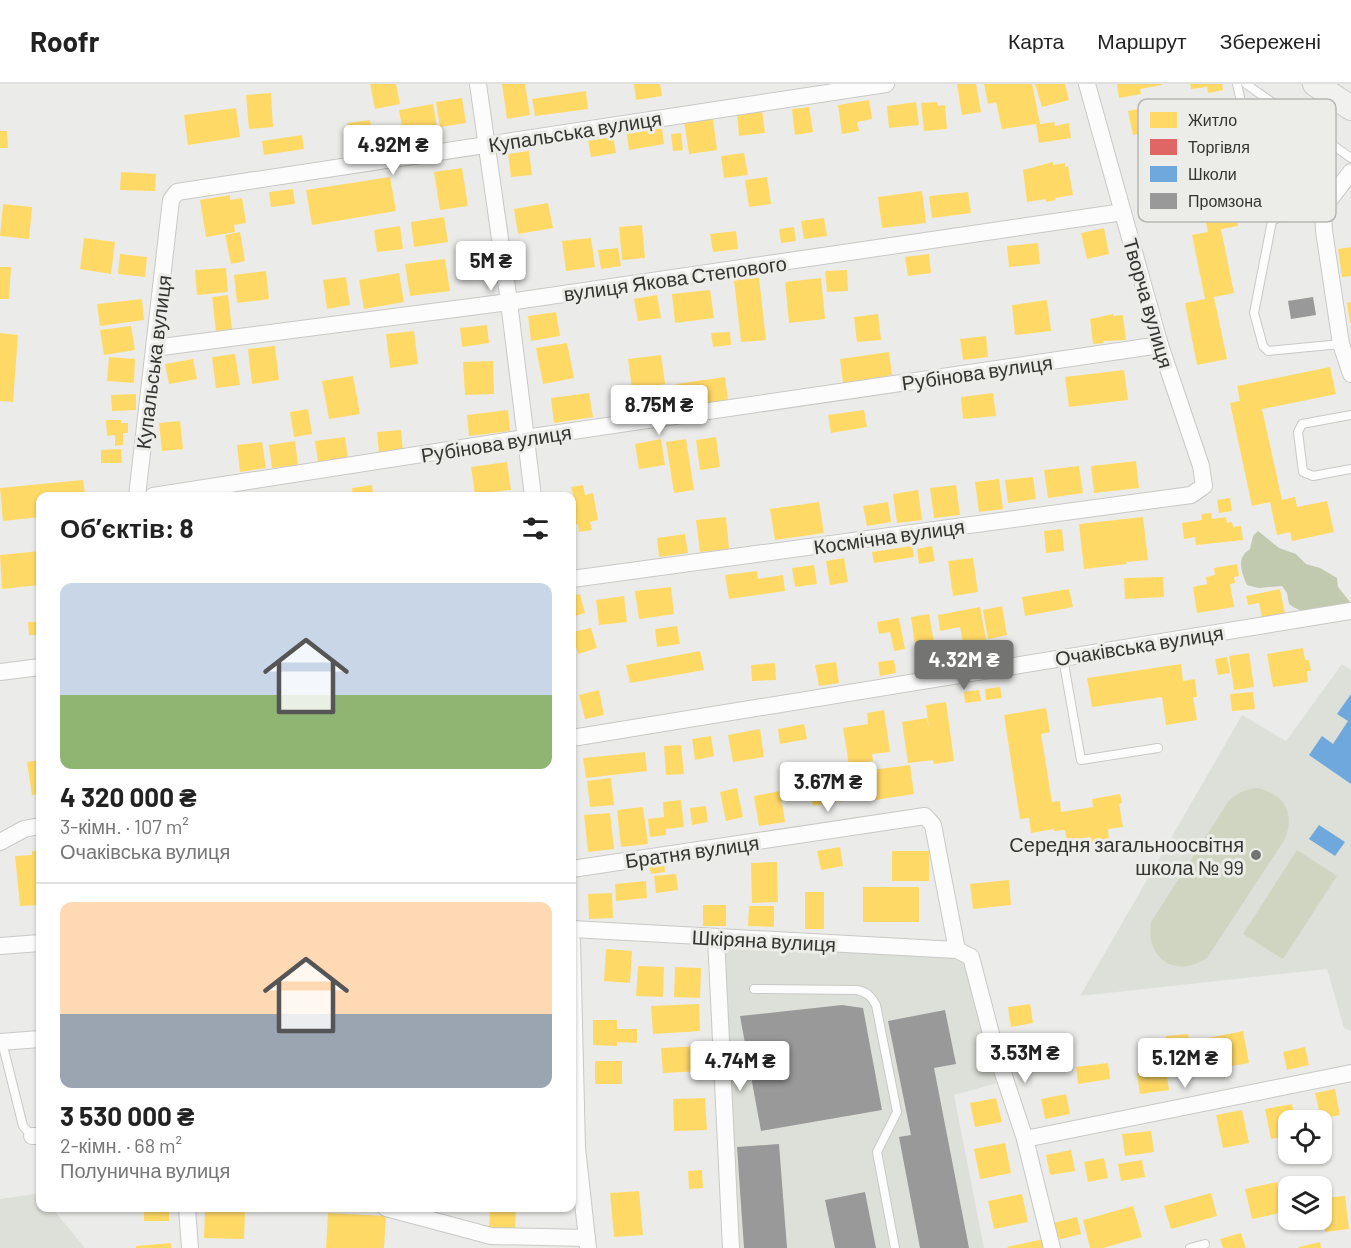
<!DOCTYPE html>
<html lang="uk">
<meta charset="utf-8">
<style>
:root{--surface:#fff;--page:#f2f2f2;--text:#222;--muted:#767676;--line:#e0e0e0;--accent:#747472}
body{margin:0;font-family:Barlow,sans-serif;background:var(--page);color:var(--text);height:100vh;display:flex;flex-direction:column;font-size:22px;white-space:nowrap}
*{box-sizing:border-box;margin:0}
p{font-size:20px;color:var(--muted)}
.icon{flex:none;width:33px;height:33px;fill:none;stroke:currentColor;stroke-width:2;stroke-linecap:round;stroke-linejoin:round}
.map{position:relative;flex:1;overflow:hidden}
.sheet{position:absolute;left:36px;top:408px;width:540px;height:720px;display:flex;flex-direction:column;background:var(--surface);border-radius:12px;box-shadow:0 2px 4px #0004}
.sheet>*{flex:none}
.buttons{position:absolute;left:1278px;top:1026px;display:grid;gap:12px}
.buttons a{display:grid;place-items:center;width:54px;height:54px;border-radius:12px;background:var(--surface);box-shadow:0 2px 4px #0004;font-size:30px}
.price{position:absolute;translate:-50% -51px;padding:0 14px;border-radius:6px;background:#fff;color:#222;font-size:20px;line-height:39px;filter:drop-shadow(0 2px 3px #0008)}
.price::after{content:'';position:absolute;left:50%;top:36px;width:18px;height:14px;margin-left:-9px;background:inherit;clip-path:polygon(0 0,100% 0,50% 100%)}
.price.current{background:var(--accent);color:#fff}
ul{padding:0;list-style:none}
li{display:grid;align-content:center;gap:12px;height:318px;padding:0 24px}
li+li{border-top:2px solid var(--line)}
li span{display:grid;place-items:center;height:186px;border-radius:12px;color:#555}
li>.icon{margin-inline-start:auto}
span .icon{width:108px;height:108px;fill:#fffc;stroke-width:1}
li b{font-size:26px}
h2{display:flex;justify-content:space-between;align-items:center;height:72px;padding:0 24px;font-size:26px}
header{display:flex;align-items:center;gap:36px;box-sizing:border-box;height:84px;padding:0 30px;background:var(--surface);border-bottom:2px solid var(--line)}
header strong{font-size:28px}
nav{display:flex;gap:33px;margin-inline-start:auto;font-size:21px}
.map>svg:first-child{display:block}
.built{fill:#dde0d8}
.green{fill:#cfd5c1}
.forest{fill:#c1c9ae}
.homes{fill:#ffd966}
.schools{fill:#6fa8dc}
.industry{fill:#999}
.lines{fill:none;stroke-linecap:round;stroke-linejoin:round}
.service-casing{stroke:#c8c8c6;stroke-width:10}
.minor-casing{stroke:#c8c8c6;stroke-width:18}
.secondary-casing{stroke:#c8c8c6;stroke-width:26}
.service{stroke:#fcfcfc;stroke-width:8}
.minor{stroke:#fcfcfc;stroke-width:16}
.secondary{stroke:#f1f2ef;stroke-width:24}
.poi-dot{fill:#747472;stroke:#ecede8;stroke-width:2}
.labels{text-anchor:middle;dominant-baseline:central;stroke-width:6;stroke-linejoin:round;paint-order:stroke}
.street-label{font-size:20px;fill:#343432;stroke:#ecede8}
.poi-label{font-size:20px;fill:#343432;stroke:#ecede8;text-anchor:end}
.key{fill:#ecede8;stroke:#b5b6b1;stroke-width:1.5}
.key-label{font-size:16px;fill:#343432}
</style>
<header>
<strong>Roofr</strong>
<nav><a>Карта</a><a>Маршрут</a><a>Збережені</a></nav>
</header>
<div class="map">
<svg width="1351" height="1164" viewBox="0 0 1351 1164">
<rect width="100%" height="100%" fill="#ebece9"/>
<!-- built -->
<g class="built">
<path d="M1342,580L1351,586V947L1344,944L1327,885L1080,912L1242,631L1286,657Z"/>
<path d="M724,862L963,874L998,999L954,1011L984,1164H739Z"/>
<path d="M40,1109V1124H52L85,1164H0V1115Z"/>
</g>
<!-- green -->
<g class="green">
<path d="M1258,704C1285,711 1295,729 1285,755L1207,874C1176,895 1145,875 1151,838L1228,718C1237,709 1245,705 1258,704Z"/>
<path d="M1297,766L1337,792L1283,875L1243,850Z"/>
</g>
<!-- forest -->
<path class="forest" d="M1258,447L1279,464L1296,470L1306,480L1320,484L1337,494L1338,503L1351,519C1329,524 1307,535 1289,520L1287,509L1282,502L1259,504L1247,501C1241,487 1236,474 1250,465L1253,452Z"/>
<!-- homes -->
<g class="homes">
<path d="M370,0H396L400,20L375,25Z"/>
<path d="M502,0H525L530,31L507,35Z"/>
<path d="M634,0H660L662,12L636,16Z"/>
<path d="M957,0H976L981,28L962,31Z"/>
<path d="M984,0H1032L1040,40L1054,38L1055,42L1069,39L1071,54L1039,59L1036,40L1002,45L996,18L988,20Z"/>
<path d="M1035,0H1065L1069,16L1042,23Z"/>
<path d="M1117,0H1162V1L1140,5L1141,10L1119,14Z"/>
<path d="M1190,0H1222L1223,6L1208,9L1207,3L1191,5Z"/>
<path d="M586,7L588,25L535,32L532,15Z"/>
<path d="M271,9L273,43L249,45L246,11Z"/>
<path d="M462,14L466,39L440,43L436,18Z"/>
<path d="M869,16L872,35L857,38L859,47L842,50L838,21Z"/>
<path d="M916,18L919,41L889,44L887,22Z"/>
<path d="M937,18L938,22L945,21L947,45L924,47L921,19Z"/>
<path d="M433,20L438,49L404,54L399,26Z"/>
<path d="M1154,22L1159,45L1133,51L1128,27Z"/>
<path d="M809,23L813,48L795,51L792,25Z"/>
<path d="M236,24L240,53L188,61L184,31Z"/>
<path d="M762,26L765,49L739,52L737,29Z"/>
<path d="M713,34L717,66L689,70L684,38Z"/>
<path d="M370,36L374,59L351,63L347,39Z"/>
<path d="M662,44L664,60L629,66L627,50Z"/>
<path d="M0,47H7L8,64H0Z"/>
<path d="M681,49L683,66L673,67L671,50Z"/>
<path d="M302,51L304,65L264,71L262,57Z"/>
<path d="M613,53L616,69L591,73L588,57Z"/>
<path d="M529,67L532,91L511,93L508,70Z"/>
<path d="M744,69L748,91L724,94L721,72Z"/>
<path d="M1300,71L1305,97L1232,112L1238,142L1221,145L1234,209L1214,213L1227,275L1197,281L1185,219L1205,215L1192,151L1208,148L1199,107L1208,105L1205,90Z"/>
<path d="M1053,78V81L1065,79V83L1068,82L1073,111L1055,114L1056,116L1046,118V115L1027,118L1023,86Z"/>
<path d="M462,84L468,122L440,126L434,88Z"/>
<path d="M121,88L156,90L155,107L120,106Z"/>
<path d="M390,93L396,127L312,141L306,106Z"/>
<path d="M767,93L771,120L749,123L745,96Z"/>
<path d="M293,105L295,120L271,123L269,108Z"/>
<path d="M922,107L926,139L882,144L878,113Z"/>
<path d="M968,108L971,129L932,134L929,112Z"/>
<path d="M230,111V116L242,114L246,139L234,141L235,148L206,153L200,116Z"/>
<path d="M548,119L553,144L518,150L514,125Z"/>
<path d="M3,120L32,123L29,155L0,152Z"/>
<path d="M444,133L448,158L414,163L411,138Z"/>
<path d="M824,134L827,152L804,155L801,137Z"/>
<path d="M642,141L645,174L622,176L619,143Z"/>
<path d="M400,142L403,165L377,168L374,146Z"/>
<path d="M794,143L796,157L781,159L779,145Z"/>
<path d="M1104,144L1109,170L1087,175L1081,149Z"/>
<path d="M736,147L738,165L713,168L710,150Z"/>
<path d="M240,148L245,177L231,180L225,151Z"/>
<path d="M84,154L115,158L111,190L80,185Z"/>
<path d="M591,154L595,183L566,187L562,157Z"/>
<path d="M1038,159L1040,180L1009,183L1007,162Z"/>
<path d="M1351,163V192L1342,193L1338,165Z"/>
<path d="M618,164L621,182L601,185L598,166Z"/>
<path d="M120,170L147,173L145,193L118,190Z"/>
<path d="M929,170L931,189L908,192L905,173Z"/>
<path d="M445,175L450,207L410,212L405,180Z"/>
<path d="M0,183H11L9,215H0Z"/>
<path d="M226,184L228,208L197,211L195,186Z"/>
<path d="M847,186L848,207L827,208L825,187Z"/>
<path d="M266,187L269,215L237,219L234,191Z"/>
<path d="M399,189L404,218L364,225L359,196Z"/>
<path d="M346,193L350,221L327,225L323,196Z"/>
<path d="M759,194L766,256L741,258L734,196Z"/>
<path d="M821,194L825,235L789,239L785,198Z"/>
<path d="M710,206L714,234L675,239L672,210Z"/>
<path d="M228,211L232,246L216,248L212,213Z"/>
<path d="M657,211L661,234L638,237L634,215Z"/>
<path d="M142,215L144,236L100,242L97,220Z"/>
<path d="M1047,216L1051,247L1015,251L1012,221Z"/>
<path d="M1351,218V239H1350L1347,219Z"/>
<path d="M556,228L560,252L531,257L528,232Z"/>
<path d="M878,230L881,256L857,258L854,233Z"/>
<path d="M1113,230V232L1123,231L1126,256L1103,257L1104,259L1093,260L1090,235Z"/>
<path d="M487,241L489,259L462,263L460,244Z"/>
<path d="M131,242L135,266L104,271L100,246Z"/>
<path d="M414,247L418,280L390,284L386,250Z"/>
<path d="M730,248L731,261L713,263L711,249Z"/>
<path d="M0,249L18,251L13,318L0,317Z"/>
<path d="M986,252L988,273L963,276L960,255Z"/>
<path d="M567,259L574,294L543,300L536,264Z"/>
<path d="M275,262L279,296L252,300L248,265Z"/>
<path d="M889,268L892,291L843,299L840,275Z"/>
<path d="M235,270L240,301L216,304L212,273Z"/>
<path d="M661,271L665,300L632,305L628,275Z"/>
<path d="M109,273L135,275L134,299L107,297Z"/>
<path d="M193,275L197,295L169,300L165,280Z"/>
<path d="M493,277L494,310L465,311L463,278Z"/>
<path d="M1330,283L1336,310L1262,325L1282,416L1295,413L1297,423L1327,417L1334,448L1292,457L1290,448L1277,451L1270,418L1252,422L1230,319L1240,317L1237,302Z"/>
<path d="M1124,286L1128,316L1069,323L1065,293Z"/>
<path d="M353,292L360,330L329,335L322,297Z"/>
<path d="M725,293L728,316L679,323L676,300Z"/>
<path d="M589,309L593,333L554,339L551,314Z"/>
<path d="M993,309L996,332L963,335L961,313Z"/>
<path d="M136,310V326L112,327L111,311Z"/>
<path d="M308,325L312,350L294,353L290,328Z"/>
<path d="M508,326L510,347L469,352L467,331Z"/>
<path d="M864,326L867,343L831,349L828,331Z"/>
<path d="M106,336H121V339H128V349H123V361L115,362V351L107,352Z"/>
<path d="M180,337L183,365L162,367L159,339Z"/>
<path d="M401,346L403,368L379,370L377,348Z"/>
<path d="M345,353L348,374L318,378L315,357Z"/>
<path d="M716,353L720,383L700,386L696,356Z"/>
<path d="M661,355L665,381L639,385L635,360Z"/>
<path d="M686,355L694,406L674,409L666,358Z"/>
<path d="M295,357L298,381L272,384L269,361Z"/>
<path d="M262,358L266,384L240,388L237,361Z"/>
<path d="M121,365L122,379H101V366Z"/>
<path d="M1136,377L1139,404L1094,409L1091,382Z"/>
<path d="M507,378L511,406L475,410L471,383Z"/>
<path d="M1079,382L1083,409L1048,414L1044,386Z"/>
<path d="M1033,393L1036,415L1008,419L1005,396Z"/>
<path d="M999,395L1003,425L979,428L975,398Z"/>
<path d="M83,396L85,412H40V433L3,437L0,404Z"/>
<path d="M372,401L373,412H353L352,404Z"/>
<path d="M583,401L585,411L593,409L598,436L590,438L592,446L579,448L578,440L572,441L573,411L571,403Z"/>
<path d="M956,401L960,431L934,434L930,404Z"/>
<path d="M918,406L922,436L897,439L893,410Z"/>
<path d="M1230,414L1232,427L1219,429L1217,416Z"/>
<path d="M819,418L824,449L775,456L770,425Z"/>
<path d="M888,418L891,438L867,442L863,422Z"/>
<path d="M1211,429L1212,435L1226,433L1227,439L1232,438L1233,443L1241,442L1243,456L1196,461L1195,453L1184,455L1182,439L1202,436L1201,430Z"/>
<path d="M726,433L729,465L700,468L696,436Z"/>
<path d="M1143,433L1148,476L1126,478L1127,480L1084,485L1079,440Z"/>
<path d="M1062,445L1064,467L1046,469L1044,447Z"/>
<path d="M685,450L688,469L659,473L657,454Z"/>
<path d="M912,462L914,473L874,479L872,468Z"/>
<path d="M932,462L935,477L919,480L917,465Z"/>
<path d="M40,467V501L2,505L0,471Z"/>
<path d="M844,474L848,498L830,501L826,477Z"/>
<path d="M973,474L978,508L953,512L948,477Z"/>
<path d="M1237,480L1239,492L1234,493L1235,499L1230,500L1234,523L1197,529L1193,503L1207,500L1206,493L1215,491L1214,484Z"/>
<path d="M814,481L817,500L795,503L792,484Z"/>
<path d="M757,487L758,495L783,491L785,507L729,515L725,491Z"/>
<path d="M1163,493L1164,513L1125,515L1124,494Z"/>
<path d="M671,503L674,530L639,535L635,507Z"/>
<path d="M1069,505L1073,523L1025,532L1022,513Z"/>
<path d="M1280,505L1285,530L1262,534L1259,519L1248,521L1246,512Z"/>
<path d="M580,510L585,529L572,533V512Z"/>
<path d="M624,512L627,538L599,541L596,516Z"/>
<path d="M1002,522L1007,551L988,555L983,526Z"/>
<path d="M980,523L987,561L964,565L960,543L940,547L938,531Z"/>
<path d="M929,530L935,564L916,567L911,533Z"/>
<path d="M899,534L905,565L894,567L890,548L879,550L877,538Z"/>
<path d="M28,538H40V551H29Z"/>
<path d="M677,542L680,560L657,563L655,545Z"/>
<path d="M591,544L597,564L578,570L572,548Z"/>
<path d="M1303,564L1305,576H1309L1311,587H1307L1308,598L1273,603L1267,570Z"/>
<path d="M700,567L704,586L630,599L626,581Z"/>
<path d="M1249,569L1254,603L1234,606L1229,572Z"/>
<path d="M1227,573L1230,589L1218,591L1215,575Z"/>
<path d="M894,576L896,589L880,592L878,578Z"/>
<path d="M836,578L839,599L819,602L815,581Z"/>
<path d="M775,579L776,596L752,597L751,581Z"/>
<path d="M1181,580L1183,597L1195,595L1197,613H1193L1197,636L1166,641L1162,613L1092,623L1087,594Z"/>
<path d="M1000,603L1002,614L986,616L985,605Z"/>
<path d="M599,606L604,631L585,635L579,611Z"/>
<path d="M979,606L981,617L965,619L964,608Z"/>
<path d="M1253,608L1255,625L1232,627L1230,610Z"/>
<path d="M946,618L954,677L934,680L933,676L908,679L902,638L927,634L929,645L926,621Z"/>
<path d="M1046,624L1050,648L1041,650L1052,718L1060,717L1061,728L1093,723L1092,715L1120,710L1122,719L1119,720L1123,743L1108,745L1109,756L1091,758L1090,753L1067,757L1065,746L1054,747V745L1031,749L1029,734L1020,735L1004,631Z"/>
<path d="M884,626L890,668L872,670L873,677L849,681L843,644L868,640L867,629Z"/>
<path d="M804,640L807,655L780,660L778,645Z"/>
<path d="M760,645L764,673L733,678L728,651Z"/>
<path d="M711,652L714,672L695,676L692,655Z"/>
<path d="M681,661L684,690L666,691L664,662Z"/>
<path d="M645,668L647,687L586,694L583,674Z"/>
<path d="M40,676V710L32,711L27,678Z"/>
<path d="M910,681L914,710L875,716L871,686Z"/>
<path d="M864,686L869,713L839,718L834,691Z"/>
<path d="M611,694L614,721L590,723L587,697Z"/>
<path d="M833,701L836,718L813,722L809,705Z"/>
<path d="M737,704L743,733L726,737L720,708Z"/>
<path d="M780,707L785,738L759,742L754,712Z"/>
<path d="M681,716L684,743L666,745V751L650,753L648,735L664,733L663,718Z"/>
<path d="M706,722L708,738L692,741L690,724Z"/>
<path d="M643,723L648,760L621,763L617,726Z"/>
<path d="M610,729L614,765L588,768L584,731Z"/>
<path d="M840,763L843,782L821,786L817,767Z"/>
<path d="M32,767H40V821L20,822L15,772L32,771Z"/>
<rect x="892" y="767" width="37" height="30"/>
<path d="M664,778L665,788L651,790L649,780Z"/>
<path d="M777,778L778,818L752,819L751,779Z"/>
<path d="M676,790L678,806L656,809L654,792Z"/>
<path d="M1009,796L1011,821L973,825L970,800Z"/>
<path d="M646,797L647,814L616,817L615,800Z"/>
<rect x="863" y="803" width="56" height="35"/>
<rect x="805" y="808" width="19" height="37"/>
<path d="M612,809L613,834L589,835L588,810Z"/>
<rect x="703" y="821" width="23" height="21"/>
<path d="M749,822H774V843L748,842Z"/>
<path d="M606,865L632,867L630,899L604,897Z"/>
<path d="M638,882L664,883L663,913L636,912Z"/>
<path d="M675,883L701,884L700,914L674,913Z"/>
<path d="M699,920L700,947L653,950L651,922Z"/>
<path d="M1030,920L1033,939L1011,943L1008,923Z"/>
<path d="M593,936H617V945H637V959L617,958V962L593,961Z"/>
<path d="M1243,947L1249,979L1214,985L1208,954Z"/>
<path d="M1188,950L1191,973L1168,976L1166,952Z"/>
<path d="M1207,958L1210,979L1194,981L1191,961Z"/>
<path d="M702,962L703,987L663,989L661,964Z"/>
<path d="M1305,963L1309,981L1287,986L1283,968Z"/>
<rect x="595" y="977" width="27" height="23"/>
<path d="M1108,979L1110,995L1078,1000L1076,983Z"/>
<path d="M1166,985L1169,1006L1140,1010L1137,989Z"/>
<path d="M1335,1005L1340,1031L1321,1035L1315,1009Z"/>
<path d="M1066,1010L1070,1030L1045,1035L1041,1015Z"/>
<path d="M705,1014L707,1046L674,1047L673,1015Z"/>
<path d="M996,1014L1002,1038L975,1043L970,1019Z"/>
<path d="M1292,1020L1295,1036H1288V1052L1271,1055L1265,1025Z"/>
<path d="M1242,1026L1249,1059L1223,1064L1216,1031Z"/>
<path d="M1151,1047L1154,1068L1125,1072L1122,1050Z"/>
<path d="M1005,1059L1011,1089L980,1095L974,1065Z"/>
<path d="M1071,1066L1075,1087L1050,1091L1046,1071Z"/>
<path d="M1104,1074L1108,1094L1088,1098L1084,1078Z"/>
<path d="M1142,1076L1145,1093L1121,1097L1118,1080Z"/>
<path d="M702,1086L703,1104L689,1105L688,1087Z"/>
<path d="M1277,1098L1284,1128L1252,1135L1245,1105Z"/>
<path d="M639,1107L643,1151L614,1153L610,1109Z"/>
<path d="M1211,1109L1217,1132L1171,1145L1164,1122Z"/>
<path d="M1022,1110L1028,1138L994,1145L988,1117Z"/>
<path d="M1345,1112L1349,1145L1325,1148L1322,1114Z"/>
<path d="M1133,1122L1142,1153L1103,1164H1090L1083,1136Z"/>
<rect x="144" y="1124" width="25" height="13"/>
<path d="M490,1124H516L515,1146L489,1145Z"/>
<path d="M205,1125L245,1126L244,1155L204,1154Z"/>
<path d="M328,1129L386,1132L384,1164H326Z"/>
<path d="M1077,1133L1081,1150L1057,1156L1053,1139Z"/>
<path d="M1241,1149L1246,1164H1223L1220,1155Z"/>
<path d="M1044,1155L1046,1164H1008L1007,1163Z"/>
<path d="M1320,1158L1321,1164H1299V1163Z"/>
<path d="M171,1159V1164H136V1162Z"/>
</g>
<!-- schools -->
<g class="schools">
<path d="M1351,610V700L1309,671L1322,652L1333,660L1348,637L1337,630Z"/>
<path d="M1319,741L1345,758L1335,772L1309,755Z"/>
</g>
<!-- industry -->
<g class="industry">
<path d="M1313,213L1316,231L1291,235L1288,217Z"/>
<path d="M842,921L863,924L882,1026L761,1047L740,932Z"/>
<path d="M945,926L956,980L934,984L969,1164H920L899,1053L911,1051L888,937Z"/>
<path d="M779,1060L787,1164H744L737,1063Z"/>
<path d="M865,1108L876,1164H835L825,1116Z"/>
</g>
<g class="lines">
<!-- service casing -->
<g class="service-casing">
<g id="service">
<path d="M1237,0L1251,62L1260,64L1324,55"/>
<path d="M1246,0L1351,74"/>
<path d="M1189,108L1183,76L1251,62"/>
<path d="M1323,124L1282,132L1272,137L1254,229L1263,262L1268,267L1341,260"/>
<path d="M1351,331L1302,340L1298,348L1303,388L1313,392L1351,385"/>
<path d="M1063,574L1081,676L1158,664"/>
<path d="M754,905L857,906C867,908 871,912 876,921L897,1028L877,1068L895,1164"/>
<path d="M2,958L23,1042L32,1052"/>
<path d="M1190,1164L1205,1160"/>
</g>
</g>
<!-- minor casing -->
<g class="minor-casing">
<g id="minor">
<path d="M478,0L509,218L533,412"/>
<path d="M1351,88L1323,124L1324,147L1341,260L1351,290"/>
<path d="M154,264L509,218L1123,128"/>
<path d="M137,412L171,116L177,108L886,0"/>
<path d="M153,412L525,354L1160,261"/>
<path d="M572,495L1191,411L1204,402L1201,382L1160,261L1087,0"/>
<path d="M0,588L40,583"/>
<path d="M572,654L1351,527"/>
<path d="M0,758L24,745L40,742"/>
<path d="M572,785L925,732L933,741L957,866"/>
<path d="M572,845L957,866L971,873L995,965L1025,1055L1052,1164"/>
<path d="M716,853L731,1164"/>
<path d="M572,857L577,1064L588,1164"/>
<path d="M0,862L40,859"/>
<path d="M0,958L40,955"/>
<path d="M32,1052H40"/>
<path d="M1025,1055L1351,989"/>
<path d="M187,1124L190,1164"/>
<path d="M386,1124L491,1152L587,1154"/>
</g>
</g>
<!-- secondary casing -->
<g class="secondary-casing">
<path id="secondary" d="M1315,0L1351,24"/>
</g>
<!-- service -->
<use href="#service" class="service"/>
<!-- minor -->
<use href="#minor" class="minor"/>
<!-- secondary -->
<use href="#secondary" class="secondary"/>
</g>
<!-- markers -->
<circle class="poi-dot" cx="1256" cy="771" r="6"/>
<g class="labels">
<!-- street labels -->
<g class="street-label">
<text transform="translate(575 47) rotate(-9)">Купальська вулиця</text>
<text transform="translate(675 194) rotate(-8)">вулиця Якова Степового</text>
<text transform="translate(1149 219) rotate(74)">Творча вулиця</text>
<text transform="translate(153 278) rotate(-83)">Купальська вулиця</text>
<text transform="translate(977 288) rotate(-8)">Рубінова вулиця</text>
<text transform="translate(496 359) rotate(-9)">Рубінова вулиця</text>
<text transform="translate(889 452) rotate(-8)">Космічна вулиця</text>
<text transform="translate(1139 561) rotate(-9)">Очаківська вулиця</text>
<text transform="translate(692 767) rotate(-8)">Братня вулиця</text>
<text transform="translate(764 856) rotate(3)">Шкіряна вулиця</text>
</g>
<!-- poi labels -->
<g class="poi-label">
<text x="1244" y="760">Середня загальноосвітня<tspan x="1244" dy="23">школа № 99</tspan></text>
</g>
</g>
<!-- legend -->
<rect x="1138" y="15" width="198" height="123" rx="9" class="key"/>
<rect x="1150" y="28" width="27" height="16" fill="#ffd966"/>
<rect x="1150" y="55" width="27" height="16" fill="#e06666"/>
<rect x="1150" y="82" width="27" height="16" fill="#6fa8dc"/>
<rect x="1150" y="109" width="27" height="16" fill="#999"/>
<g class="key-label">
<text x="1188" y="42">Житло</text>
<text x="1188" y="69">Торгівля</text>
<text x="1188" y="96">Школи</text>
<text x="1188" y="123">Промзона</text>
</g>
</svg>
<div class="buttons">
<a><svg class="icon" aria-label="locate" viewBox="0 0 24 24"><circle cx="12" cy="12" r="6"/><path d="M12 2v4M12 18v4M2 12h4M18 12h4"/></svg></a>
<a><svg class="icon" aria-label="layers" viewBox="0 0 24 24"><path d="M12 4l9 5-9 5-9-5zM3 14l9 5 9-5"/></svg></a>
</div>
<b class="price" style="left:393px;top:92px">4.92M ₴</b>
<b class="price" style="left:491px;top:208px">5M ₴</b>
<b class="price" style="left:659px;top:352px">8.75M ₴</b>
<b class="price current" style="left:964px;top:607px">4.32M ₴</b>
<b class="price" style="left:828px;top:729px">3.67M ₴</b>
<b class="price" style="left:1025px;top:1000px">3.53M ₴</b>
<b class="price" style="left:1185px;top:1005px">5.12M ₴</b>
<b class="price" style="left:740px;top:1008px">4.74M ₴</b>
<section class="sheet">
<h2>Об’єктів: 8<svg class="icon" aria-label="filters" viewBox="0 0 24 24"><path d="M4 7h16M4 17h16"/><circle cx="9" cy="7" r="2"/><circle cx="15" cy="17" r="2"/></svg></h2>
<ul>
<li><span style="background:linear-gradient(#c9d6e8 60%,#8fb573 0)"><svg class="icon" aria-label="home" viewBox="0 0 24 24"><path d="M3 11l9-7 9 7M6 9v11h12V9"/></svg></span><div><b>4 320 000 ₴</b><p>3-кімн. · 107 m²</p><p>Очаківська вулиця</p></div></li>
<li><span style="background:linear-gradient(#ffd9b3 60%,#9aa5b1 0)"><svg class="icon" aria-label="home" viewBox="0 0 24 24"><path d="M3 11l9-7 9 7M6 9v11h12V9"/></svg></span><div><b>3 530 000 ₴</b><p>2-кімн. · 68 m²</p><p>Полунична вулиця</p></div></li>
</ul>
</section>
</div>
